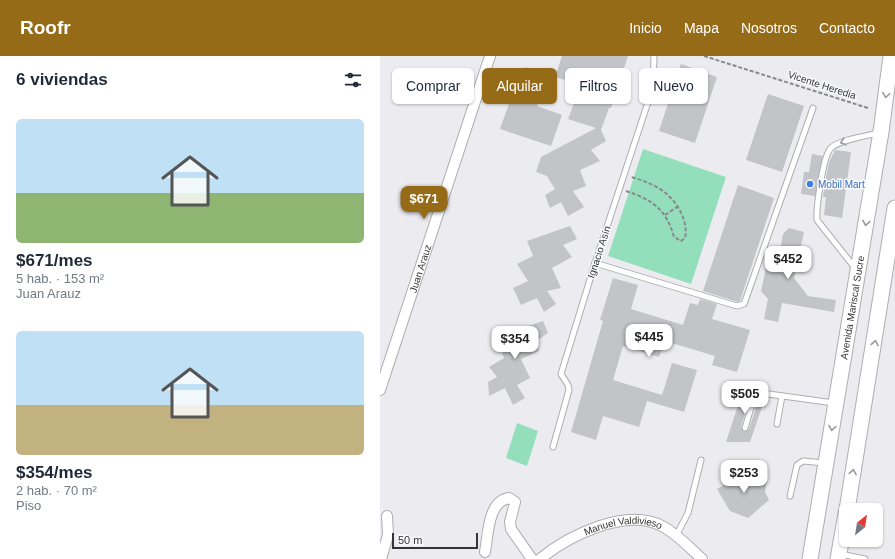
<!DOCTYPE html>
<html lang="es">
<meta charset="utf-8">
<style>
:root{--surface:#fff;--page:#f2f2f3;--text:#1f2937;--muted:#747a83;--accent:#966b17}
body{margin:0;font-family:Arial,sans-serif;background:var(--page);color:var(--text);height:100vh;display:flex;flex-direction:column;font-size:15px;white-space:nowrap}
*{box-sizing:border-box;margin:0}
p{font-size:13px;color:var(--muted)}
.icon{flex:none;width:22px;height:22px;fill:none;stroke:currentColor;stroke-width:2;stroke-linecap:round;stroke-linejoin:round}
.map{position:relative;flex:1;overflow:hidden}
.panel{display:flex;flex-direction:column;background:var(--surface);width:380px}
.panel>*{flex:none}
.top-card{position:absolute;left:12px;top:12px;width:380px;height:36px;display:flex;gap:8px}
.needle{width:26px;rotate:30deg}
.tools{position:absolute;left:459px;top:447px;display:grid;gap:8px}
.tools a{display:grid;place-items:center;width:44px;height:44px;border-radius:6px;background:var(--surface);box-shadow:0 1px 3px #0004;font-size:20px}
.scale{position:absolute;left:12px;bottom:10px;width:86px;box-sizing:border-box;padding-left:4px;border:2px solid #353536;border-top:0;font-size:11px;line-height:14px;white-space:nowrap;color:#353536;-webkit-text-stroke:3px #f9fafe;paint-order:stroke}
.price{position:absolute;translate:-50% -34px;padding:0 9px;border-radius:8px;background:#fff;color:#222;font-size:13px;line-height:26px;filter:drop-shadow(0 1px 2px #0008)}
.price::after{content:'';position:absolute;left:50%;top:24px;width:12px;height:9px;margin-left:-6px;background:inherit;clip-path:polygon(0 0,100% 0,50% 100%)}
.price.current{background:var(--accent);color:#fff}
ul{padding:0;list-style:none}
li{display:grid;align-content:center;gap:8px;height:212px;padding:0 16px}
li span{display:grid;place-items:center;height:124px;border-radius:6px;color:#555}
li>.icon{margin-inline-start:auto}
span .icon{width:72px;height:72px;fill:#fffc;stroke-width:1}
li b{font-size:17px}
h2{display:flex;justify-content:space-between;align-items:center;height:48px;padding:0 16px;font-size:17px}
.chip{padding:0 14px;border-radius:6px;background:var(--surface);box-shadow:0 1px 3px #0004;font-size:14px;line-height:36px}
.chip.current{background:var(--accent);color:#fff}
header{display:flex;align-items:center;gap:24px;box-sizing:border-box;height:56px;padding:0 20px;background:var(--accent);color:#fff}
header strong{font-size:19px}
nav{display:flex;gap:22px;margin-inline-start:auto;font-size:14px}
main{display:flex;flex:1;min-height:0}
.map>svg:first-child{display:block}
.green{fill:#94dfbb}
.building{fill:#c3c4c7}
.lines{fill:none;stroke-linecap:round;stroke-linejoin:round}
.lane-casing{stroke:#adaeb2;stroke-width:7}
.street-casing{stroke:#adaeb2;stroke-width:12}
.primary-casing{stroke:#adaeb2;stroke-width:17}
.path{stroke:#89898c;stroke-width:2;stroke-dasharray:4 2;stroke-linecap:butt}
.lane{stroke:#fff;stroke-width:5}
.street{stroke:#fff;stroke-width:10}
.primary{stroke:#fff;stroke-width:15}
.oneway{stroke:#9a9a9a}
.shop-dot{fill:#3f7fe0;stroke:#f9fafe;stroke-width:1.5}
.labels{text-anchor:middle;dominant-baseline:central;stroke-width:3;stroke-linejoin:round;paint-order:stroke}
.street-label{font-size:10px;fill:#353536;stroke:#f9fafe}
.shop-label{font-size:10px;fill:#366cbe;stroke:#f9fafe;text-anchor:start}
</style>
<header>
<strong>Roofr</strong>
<nav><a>Inicio</a><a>Mapa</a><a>Nosotros</a><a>Contacto</a></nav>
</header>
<main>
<section class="panel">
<h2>6 viviendas<svg class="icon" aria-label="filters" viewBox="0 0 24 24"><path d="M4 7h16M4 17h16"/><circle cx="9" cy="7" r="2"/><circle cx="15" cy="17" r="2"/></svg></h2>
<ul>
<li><span style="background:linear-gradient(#bfe0f5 60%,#8fb573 0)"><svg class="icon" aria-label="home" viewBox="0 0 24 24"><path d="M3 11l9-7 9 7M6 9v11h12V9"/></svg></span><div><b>$671/mes</b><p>5 hab. · 153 m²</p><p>Juan Arauz</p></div></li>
<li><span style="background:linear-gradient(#bfe0f5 60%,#c2b280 0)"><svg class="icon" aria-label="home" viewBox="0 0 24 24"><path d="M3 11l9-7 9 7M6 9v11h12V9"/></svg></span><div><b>$354/mes</b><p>2 hab. · 70 m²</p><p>Piso</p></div></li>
</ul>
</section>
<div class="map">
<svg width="515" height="503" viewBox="0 0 515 503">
<rect width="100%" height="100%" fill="#ececf0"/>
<!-- green -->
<g class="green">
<path d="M263,93L346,121L311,228L228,200Z"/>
<path d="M137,367L158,375L147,410L126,402Z"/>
</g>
<!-- building -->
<g class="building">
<path d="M182,0H248L231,52H229L221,74L226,85L211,94L220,105L200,114L206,130L193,135L204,151L188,160L181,146L170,152L165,139L175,133L167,120L156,116L161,101L216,72L188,63L201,29L175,21Z"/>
<path d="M301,8L337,21L315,87L279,75Z"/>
<path d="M145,11L167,18L157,50L182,59L171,90L120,73L131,42L135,43Z"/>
<path d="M388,38L424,50L402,116L366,104Z"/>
<path d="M455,94L471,96L462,162L444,159L446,141H443L445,127L449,106Z"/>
<path d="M432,98L443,100L435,140L421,138L424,116H429Z"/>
<path d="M358,129L394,142L360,245L358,246L323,235Z"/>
<path d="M190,170L197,183L183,189L192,201L172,212L181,232L167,235L176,248L164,256L157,242L141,249L133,232L148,225L137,208L153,200L147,185Z"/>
<path d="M409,172L424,176L414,222L428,240L456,244L454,256L402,247L398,266L384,263L388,243L381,235L389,198L399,200L403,178Z"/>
<path d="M233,222L258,229L251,253L303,269L310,247L318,249L320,243L337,248L332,263L370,274L357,316L332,309L335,300L285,285L279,301L243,290L233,324L282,339L292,307L317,314L304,356L267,345L259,371L223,360L216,384L191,376L223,265L220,264Z"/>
<path d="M163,265L168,277L156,285L159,295L141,303L150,322L137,329L145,342L133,349L125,332L109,340L108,326L117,321L109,311L124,302L117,281Z"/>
<path d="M365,328L388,331L387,334L381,333L375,336L367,351L361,371L364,376L369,373L378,345L382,341L385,342L370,386H346Z"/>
<path d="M347,416L363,422L370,418L387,424L385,436L389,444L368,462L350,455L337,433L346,428Z"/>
</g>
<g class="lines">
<!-- lane casing -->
<g class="lane-casing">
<g id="lane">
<path d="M215,207L357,250L364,248L433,52"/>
<path d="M475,212L437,164C436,153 443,99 451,92C459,84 486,80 498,77"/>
<path d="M397,368L402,340"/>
<path d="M365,372C369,361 371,342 381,337L454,347"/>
<path d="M173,391L189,334L188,329L181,318L215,207L273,31L274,0"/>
<path d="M410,440L417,409L423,405L445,407"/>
<path d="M296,480L308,457L321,404"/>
<path d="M460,498L485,503"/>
</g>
</g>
<!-- street casing -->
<g class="street-casing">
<g id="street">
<path id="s1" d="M0,334L110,0"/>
<path d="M105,496C108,479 108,445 129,442L135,446L130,466L131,473L152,503"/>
<path d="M1,503L8,479L7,460"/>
<path id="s2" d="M160,503C188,480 246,451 282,470C297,478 310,492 322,503"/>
</g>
</g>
<!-- primary casing -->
<g class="primary-casing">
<g id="primary">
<path d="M467,454L515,152"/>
<path id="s3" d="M430,503L501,76L511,0"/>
<path d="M458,503L466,458"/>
</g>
</g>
<!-- path -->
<g class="path">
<path d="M324,0L488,52"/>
<path d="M246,135C273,144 286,153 294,181L301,185L305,182C309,165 296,144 283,135C273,128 262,124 251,121"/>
<path d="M285,159L297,151"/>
</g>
<!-- lane -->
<use href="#lane" class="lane"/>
<!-- street -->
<use href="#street" class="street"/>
<!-- primary -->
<use href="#primary" class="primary"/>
</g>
<!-- one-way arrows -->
<defs><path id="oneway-chevron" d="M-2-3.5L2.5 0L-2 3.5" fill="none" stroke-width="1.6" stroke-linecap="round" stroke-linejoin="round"/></defs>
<g class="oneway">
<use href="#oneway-chevron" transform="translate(506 39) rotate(98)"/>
<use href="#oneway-chevron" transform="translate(463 86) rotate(162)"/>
<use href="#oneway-chevron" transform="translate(486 167) rotate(99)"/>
<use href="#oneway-chevron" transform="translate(495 287) rotate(-80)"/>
<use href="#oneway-chevron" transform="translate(452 372) rotate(99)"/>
<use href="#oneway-chevron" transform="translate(473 416) rotate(-80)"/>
</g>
<!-- markers -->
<circle class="shop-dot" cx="430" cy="128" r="4"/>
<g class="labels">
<!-- street labels -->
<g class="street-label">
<text transform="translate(442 29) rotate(18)">Vicente Heredia</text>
<text transform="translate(219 196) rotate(-72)">Ignacio Asín</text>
<text stroke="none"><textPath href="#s1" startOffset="128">Juan Arauz</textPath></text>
<text stroke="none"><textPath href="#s3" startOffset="255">Avenida Mariscal Sucre</textPath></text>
<text stroke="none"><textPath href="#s2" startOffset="92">Manuel Valdivieso</textPath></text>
</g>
<!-- shop labels -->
<g class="shop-label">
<text x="438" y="128">Mobil Mart</text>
</g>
</g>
</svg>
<div class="tools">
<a><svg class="needle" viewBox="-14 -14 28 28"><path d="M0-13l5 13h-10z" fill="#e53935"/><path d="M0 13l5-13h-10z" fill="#747a83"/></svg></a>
</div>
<div class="scale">50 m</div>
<b class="price current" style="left:44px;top:164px">$671</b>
<b class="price" style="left:408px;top:224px">$452</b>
<b class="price" style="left:269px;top:302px">$445</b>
<b class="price" style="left:135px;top:304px">$354</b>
<b class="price" style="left:365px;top:359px">$505</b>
<b class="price" style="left:364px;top:438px">$253</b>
<div class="top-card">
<a class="chip">Comprar</a>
<a class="chip current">Alquilar</a>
<a class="chip">Filtros</a>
<a class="chip">Nuevo</a>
</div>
</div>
</main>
